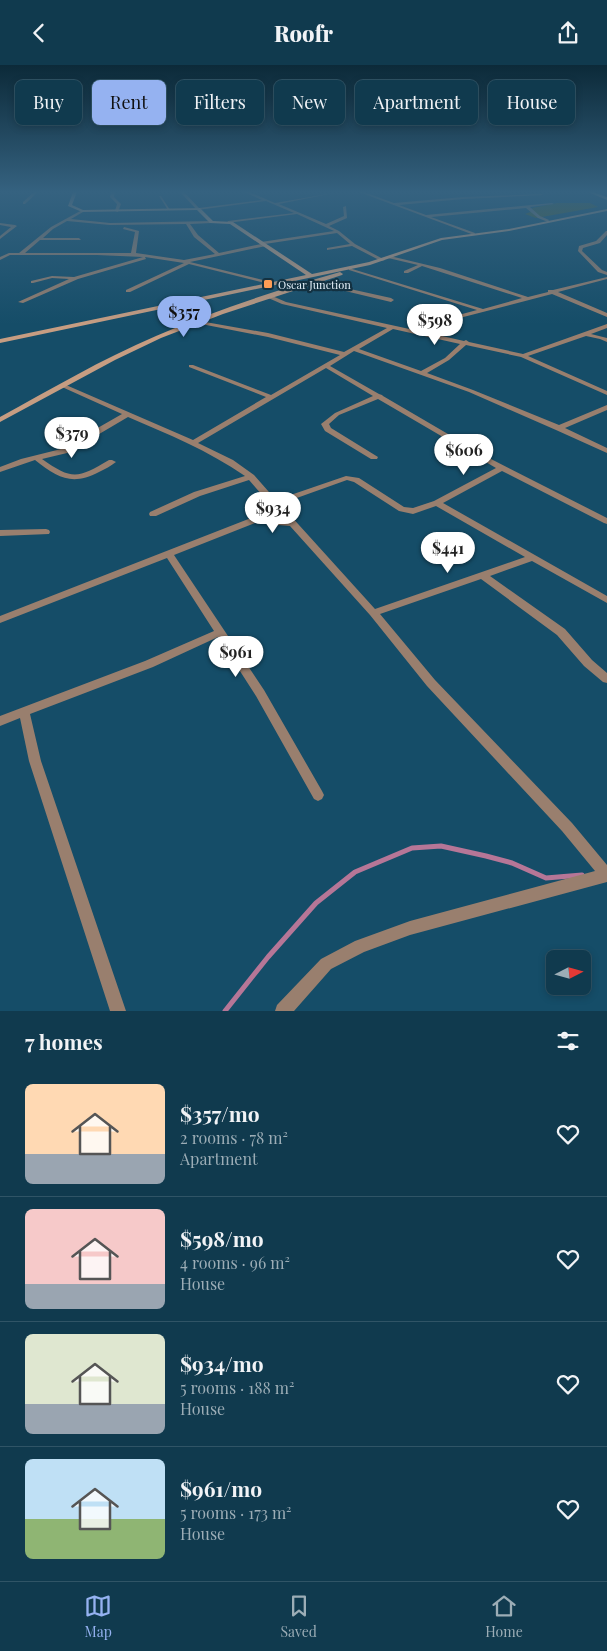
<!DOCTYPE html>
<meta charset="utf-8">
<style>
:root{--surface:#103a4e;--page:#1e4558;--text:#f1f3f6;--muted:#9cadb6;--line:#305466;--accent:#95b2f1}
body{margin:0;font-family:"Playfair Display",serif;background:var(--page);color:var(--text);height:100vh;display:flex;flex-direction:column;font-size:19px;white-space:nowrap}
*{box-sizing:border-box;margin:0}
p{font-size:16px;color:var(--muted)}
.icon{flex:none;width:28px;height:28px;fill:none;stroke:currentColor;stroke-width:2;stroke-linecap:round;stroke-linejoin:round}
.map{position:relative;height:946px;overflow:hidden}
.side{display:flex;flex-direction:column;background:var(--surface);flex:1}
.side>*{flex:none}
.hud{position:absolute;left:15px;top:15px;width:578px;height:45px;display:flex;gap:10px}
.needle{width:32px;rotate:84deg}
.tools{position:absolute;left:546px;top:885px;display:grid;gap:10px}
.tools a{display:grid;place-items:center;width:45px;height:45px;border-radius:8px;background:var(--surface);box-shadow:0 2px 8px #0003,0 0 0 1px var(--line);font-size:25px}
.price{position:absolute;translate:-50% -42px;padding:0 11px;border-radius:18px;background:#fff;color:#222;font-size:16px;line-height:32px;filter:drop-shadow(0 1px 2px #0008)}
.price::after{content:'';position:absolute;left:50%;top:30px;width:15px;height:11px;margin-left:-8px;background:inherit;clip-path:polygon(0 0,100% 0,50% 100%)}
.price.active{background:var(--accent);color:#111}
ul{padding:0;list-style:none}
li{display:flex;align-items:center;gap:15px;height:125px;padding:0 25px}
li+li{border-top:1px solid var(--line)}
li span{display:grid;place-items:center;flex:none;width:140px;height:100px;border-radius:8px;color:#555}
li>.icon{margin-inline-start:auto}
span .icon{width:60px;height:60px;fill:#fffc;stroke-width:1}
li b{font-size:21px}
h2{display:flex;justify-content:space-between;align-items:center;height:60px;padding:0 25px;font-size:21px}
.tag{padding:0 18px;border-radius:8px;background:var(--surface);box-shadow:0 2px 8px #0003,0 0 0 1px var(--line);font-size:18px;line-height:45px}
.tag.active{background:var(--accent);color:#111}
header{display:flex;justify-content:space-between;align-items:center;height:65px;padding:0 25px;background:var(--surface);font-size:22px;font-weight:800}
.menu{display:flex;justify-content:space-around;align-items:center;height:70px;border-top:1px solid var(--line);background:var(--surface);font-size:14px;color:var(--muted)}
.menu a{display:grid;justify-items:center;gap:2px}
.menu .active{color:var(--accent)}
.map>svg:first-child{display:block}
.green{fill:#575e1a}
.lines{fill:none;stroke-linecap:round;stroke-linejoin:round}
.stream{stroke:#b67697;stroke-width:5}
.street{fill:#997f6e;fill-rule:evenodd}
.secondary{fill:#c69d82;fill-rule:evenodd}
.poi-dot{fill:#fd9c55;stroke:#133141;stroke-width:2}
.labels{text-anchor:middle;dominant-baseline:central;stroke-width:4.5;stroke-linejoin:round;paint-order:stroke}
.far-poi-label{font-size:11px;fill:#e4f1fa;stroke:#133141;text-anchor:start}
</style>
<header><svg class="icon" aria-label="back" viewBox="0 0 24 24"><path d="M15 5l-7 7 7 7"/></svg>Roofr<svg class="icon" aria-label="share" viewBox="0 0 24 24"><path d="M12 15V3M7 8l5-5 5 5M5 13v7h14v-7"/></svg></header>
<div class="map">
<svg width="607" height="946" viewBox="0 0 607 946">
<rect width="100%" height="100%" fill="#154d68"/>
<!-- green -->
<path class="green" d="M557,138H590L598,142L536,153L525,149L533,146L532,143Z"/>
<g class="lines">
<!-- stream -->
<path class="stream" d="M225,946L268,892L316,838L355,807L412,783L441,781L486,791L512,798L546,813L582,810"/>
<!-- street -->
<g class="street">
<path d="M34,127H38L25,139H23V137Z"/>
<path d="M111,127H115L114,132L121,139L118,147L115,146L117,139L110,132Z"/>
<path d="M180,127H184L199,143L262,135L244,127H249L275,138L339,127L279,139L326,159L344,151L343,142L346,141L347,153L329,161L339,166L355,179L385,195L381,196L352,181L327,185V183L350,179L337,168L265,179L266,181L190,197L271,217V219H269L189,199L130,227H126V225L184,198L145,192L146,194L78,214L23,238L18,237L69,214L52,213L33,218H31V216L52,211L74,212L143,192L97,190H10L0,195V192L9,188H19L51,162L82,145L83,147L71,154L110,158L213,156L212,158L190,159L198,170L219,188L261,179L259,178L261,177L334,166L297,149L227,158L228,156L294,148L266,136L197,145ZM67,156L110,160L186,159L194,172L215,189L184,195L136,188L139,166L124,162L123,164L135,167L131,188H25L40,175H81L79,173H43L53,164Z"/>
<path d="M359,127H364L394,138L463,132L541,129L543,130L463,134L399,140L426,150L552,138L554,139L530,142L540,151L549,155L548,157L538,153L526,143L431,152L475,168L474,170Z"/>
<path d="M159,131H161L170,145H168Z"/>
<path d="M0,158L15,160L17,161L0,174V171L11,162L0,160Z"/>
<path d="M606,166H607V170L600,178L583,183L582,186L602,205L607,207V210L598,207L578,186L579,181L596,176Z"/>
<path d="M390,191L440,203L528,232L548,227V225H553L607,212V214L558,227L607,248V252L552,229L444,257L420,266L464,276L466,275L469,277L523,289L607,259V263L591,269L607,273V277L600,274L586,271L528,291L607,326V330L521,292L466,280L449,295L427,308L473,325L559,360L607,340V345L565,363L607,383V388L556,365L469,327L354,286L330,301L379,329L382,330L383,331L489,393L607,453V459L604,458L502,406L443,438L607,531V538L532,496L490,511L565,564L592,595L607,608V618L603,617L584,601L557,570L481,514L380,549L435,615L572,758L607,800V817L410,870L364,887L331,904L294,946H275L277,940L321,894L355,876L410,856L595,806L562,766L427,621L370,550L290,461L255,458L174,490L264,625L322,726L324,730L322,734L318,736L314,734L256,631L218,572L153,602L30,649L41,696L126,946H110L29,696L20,653L0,661V651L145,596L214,566L167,493L0,558V551L251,453L264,440L269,438L249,415L200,431L156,451H150L149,449L150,447L194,427L245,411C209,386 168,369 128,352L67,388L42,394C73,416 78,413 109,395H112L116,397C111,401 105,404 99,407C72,421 58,413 35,395L0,407V402L21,394L61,384L122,349L62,322V320H66L193,375L266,332L189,302V300H193L271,330L340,290L268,272L196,258L194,257V255L268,268L344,287L387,263L282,239L266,232V230H270L286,237L414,265L440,255L477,245L349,205V203L483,244L522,233L422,201L408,208H404V206L418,200L388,193V191ZM393,264L460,279L445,293L421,306L359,284ZM326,303L373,331L335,348L321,359L325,366L371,394H377L378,392L331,363L329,359L339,350L378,334L496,403L434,436L413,443L404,442L359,413L346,411L276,435L254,410L233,395L198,378ZM347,415L354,417L399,446L413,449L436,441L525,492L375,544L280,439ZM273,442L285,456L261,453Z"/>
<path d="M314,216L391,233L394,235L391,237L312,218V217Z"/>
<path d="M46,464L49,465L50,467L49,469L0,471V465Z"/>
</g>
<!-- secondary -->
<g class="secondary">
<path d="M73,127H77L72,140L83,145L200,143L213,156L233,157L312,209L369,197L441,173L509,164L607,144V146L509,166L442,175L370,200L0,278V274L306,210L230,159L210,158L197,145L82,147L68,141Z"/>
<path d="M588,127H593L607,132V135Z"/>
<path d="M340,207L343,209L342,210L223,249L161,273L115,295L0,357V352C51,324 102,294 156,271C215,245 278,225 340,207Z"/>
</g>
</g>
<!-- sky -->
<linearGradient id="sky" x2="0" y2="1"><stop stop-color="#0c2a39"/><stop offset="0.49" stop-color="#356280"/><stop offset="1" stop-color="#356280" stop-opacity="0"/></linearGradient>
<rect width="607" height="259" fill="url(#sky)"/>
<!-- markers -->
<rect class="poi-dot" x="263" y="214" width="10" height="10" rx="2.5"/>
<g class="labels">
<!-- far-poi labels -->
<g class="far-poi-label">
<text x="278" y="219">Oscar Junction</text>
</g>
</g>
</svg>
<div class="tools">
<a><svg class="needle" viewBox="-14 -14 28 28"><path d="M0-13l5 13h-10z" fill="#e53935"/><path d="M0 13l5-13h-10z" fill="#9cadb6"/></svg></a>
</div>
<b class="price active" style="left:184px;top:273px">$357</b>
<b class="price" style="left:435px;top:281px">$598</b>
<b class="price" style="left:72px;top:394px">$379</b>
<b class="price" style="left:464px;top:411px">$606</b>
<b class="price" style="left:273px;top:469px">$934</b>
<b class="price" style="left:448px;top:509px">$441</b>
<b class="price" style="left:236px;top:613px">$961</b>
<div class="hud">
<a class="tag">Buy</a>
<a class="tag active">Rent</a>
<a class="tag">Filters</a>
<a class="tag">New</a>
<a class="tag">Apartment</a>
<a class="tag">House</a>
</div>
</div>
<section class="side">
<h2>7 homes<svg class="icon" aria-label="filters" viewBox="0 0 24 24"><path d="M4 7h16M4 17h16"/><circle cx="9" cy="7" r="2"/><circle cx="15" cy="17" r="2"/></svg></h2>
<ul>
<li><span style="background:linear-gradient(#ffd9b3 70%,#9aa5b1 0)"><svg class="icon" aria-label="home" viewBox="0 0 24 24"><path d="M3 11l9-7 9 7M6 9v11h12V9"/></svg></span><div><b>$357/mo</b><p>2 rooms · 78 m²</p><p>Apartment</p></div><svg class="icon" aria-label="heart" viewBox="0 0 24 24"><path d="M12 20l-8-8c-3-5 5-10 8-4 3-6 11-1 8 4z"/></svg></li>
<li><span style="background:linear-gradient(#f6c9c9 75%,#9aa5b1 0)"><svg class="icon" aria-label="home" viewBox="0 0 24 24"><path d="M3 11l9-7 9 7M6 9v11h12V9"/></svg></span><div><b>$598/mo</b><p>4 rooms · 96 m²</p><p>House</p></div><svg class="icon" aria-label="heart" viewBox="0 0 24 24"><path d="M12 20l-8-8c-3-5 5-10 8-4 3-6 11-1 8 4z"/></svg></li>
<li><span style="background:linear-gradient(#dfe7d0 70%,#9aa5b1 0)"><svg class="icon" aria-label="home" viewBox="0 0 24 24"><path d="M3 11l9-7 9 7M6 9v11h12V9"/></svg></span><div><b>$934/mo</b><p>5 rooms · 188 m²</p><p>House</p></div><svg class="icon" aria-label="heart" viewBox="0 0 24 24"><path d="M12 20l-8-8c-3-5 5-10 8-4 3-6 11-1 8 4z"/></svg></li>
<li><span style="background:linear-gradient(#bfe0f5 60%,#8fb573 0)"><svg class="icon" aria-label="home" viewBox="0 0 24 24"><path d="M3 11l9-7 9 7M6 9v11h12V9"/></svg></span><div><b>$961/mo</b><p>5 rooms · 173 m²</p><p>House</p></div><svg class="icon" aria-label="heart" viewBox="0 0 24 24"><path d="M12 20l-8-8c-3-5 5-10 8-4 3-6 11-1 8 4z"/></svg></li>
</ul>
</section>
<nav class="menu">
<a class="active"><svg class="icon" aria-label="map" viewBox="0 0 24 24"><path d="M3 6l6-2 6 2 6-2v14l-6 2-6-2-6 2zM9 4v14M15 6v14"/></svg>Map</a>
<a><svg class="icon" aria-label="saved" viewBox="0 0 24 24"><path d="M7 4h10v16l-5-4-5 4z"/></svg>Saved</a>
<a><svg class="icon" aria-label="home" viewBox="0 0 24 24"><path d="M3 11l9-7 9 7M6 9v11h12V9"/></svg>Home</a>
</nav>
